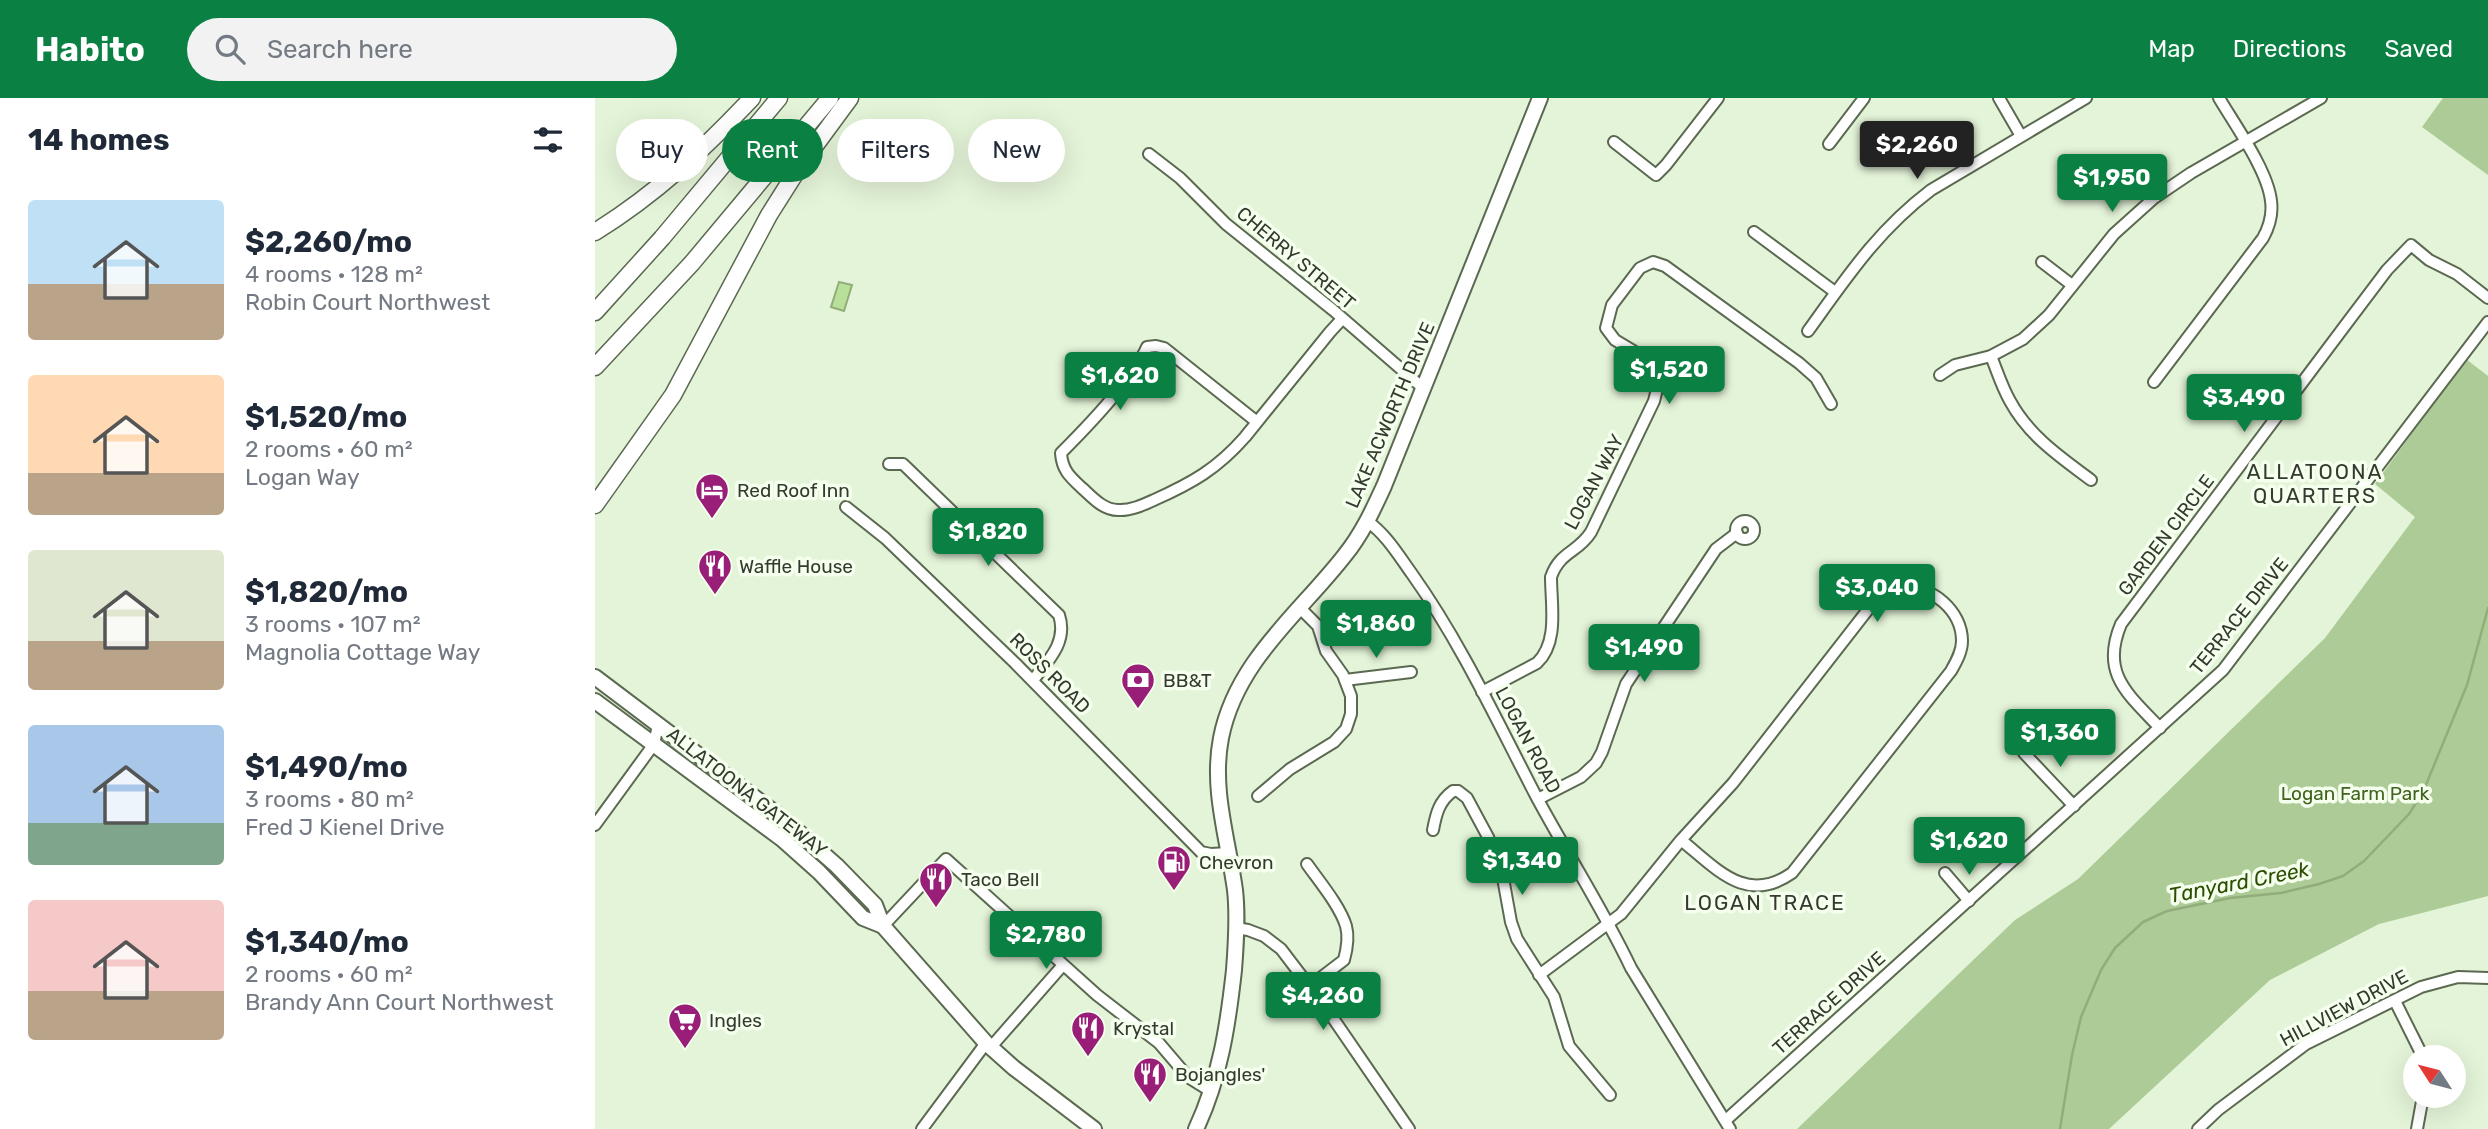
<!DOCTYPE html>
<meta charset="utf-8">
<style>
:root{--surface:#fff;--page:#f2f2f3;--text:#1f2937;--muted:#747a83;--accent:#0b8043}
body{margin:0;font-family:Rubik,sans-serif;background:var(--page);color:var(--text);height:100vh;display:flex;flex-direction:column;font-size:26px;white-space:nowrap}
*{box-sizing:border-box;margin:0}
p{font-size:23px;color:var(--muted)}
.icon{flex:none;width:38px;height:38px;fill:none;stroke:currentColor;stroke-width:2;stroke-linecap:round;stroke-linejoin:round}
.map{position:relative;flex:1;overflow:hidden}
.side{display:flex;flex-direction:column;background:var(--surface);width:595px}
.side>*{flex:none}
.hud{position:absolute;left:21px;top:21px;width:665px;height:63px;display:flex;gap:14px}
.needle{width:46px;rotate:306deg}
.fabs{position:absolute;left:1808px;top:947px;display:grid;gap:14px}
.fabs a{display:grid;place-items:center;width:63px;height:63px;border-radius:50%;background:var(--surface);box-shadow:0 7px 28px #0002;font-size:35px}
.price{position:absolute;translate:-50% -60px;padding:0 16px;border-radius:7px;background:var(--accent);color:#fff;font-size:23px;line-height:46px;filter:drop-shadow(0 2px 4px #0008)}
.price::after{content:'';position:absolute;left:50%;top:42px;width:21px;height:16px;margin-left:-10px;background:inherit;clip-path:polygon(0 0,100% 0,50% 100%)}
.price.selected{background:#222;color:#fff}
ul{padding:0;list-style:none}
li{display:flex;align-items:center;gap:21px;height:175px;padding:0 28px}
li span{display:grid;place-items:center;flex:none;width:196px;height:140px;border-radius:7px;color:#555}
li>.icon{margin-inline-start:auto}
span .icon{width:84px;height:84px;fill:#fffc;stroke-width:1}
li b{font-size:30px}
h2{display:flex;justify-content:space-between;align-items:center;height:84px;padding:0 28px;font-size:30px}
.pill{padding:0 24px;border-radius:32px;background:var(--surface);box-shadow:0 7px 28px #0002;font-size:24px;line-height:63px}
.pill.selected{background:var(--accent);color:#fff}
header{display:flex;align-items:center;gap:42px;box-sizing:border-box;height:98px;padding:0 35px;background:var(--accent);color:#fff}
header strong{font-size:33px}
nav{display:flex;gap:38px;margin-inline-start:auto;font-size:24px}
.search{width:490px;height:63px;background:var(--page);display:flex;align-items:center;gap:18px;box-sizing:border-box;padding:0 24px;border-radius:38px;color:var(--muted);font-size:26px}
main{display:flex;flex:1;min-height:0}
.map>svg:first-child{display:block}
.green{fill:#adcb96}
.water{fill:#b9e09a;stroke:#91ae7a;stroke-width:2}
.lines{fill:none;stroke-linecap:round;stroke-linejoin:round}
.stream{stroke:#91ae7a;stroke-width:2.5}
.minor-casing{stroke:#5b6951;stroke-width:14}
.major-casing{stroke:#5b6951;stroke-width:18}
.highway-casing{stroke:#5b6951;stroke-width:19}
.minor{stroke:#fff;stroke-width:10}
.major{stroke:#fff;stroke-width:14}
.highway{stroke:#fff;stroke-width:16}
.labels{text-anchor:middle;dominant-baseline:central;stroke-width:7;stroke-linejoin:round;paint-order:stroke}
.street-label{font-size:19px;fill:#343a2f;stroke:#f5ffee}
.poi-label{font-size:19px;fill:#343a2f;stroke:#f5ffee;text-anchor:start}
.park-label{font-size:19px;fill:#41631e;stroke:#f5ffee}
.neighbourhood-label{font-size:21px;letter-spacing:2px;fill:#343a2f;stroke:#f5ffee}
.water-label{font-size:21px;font-style:italic;fill:#2d4d01;stroke:#f5ffee}
</style>
<header>
<strong>Habito</strong>
<div class="search"><svg class="icon" aria-label="search" viewBox="0 0 24 24"><circle cx="10" cy="10" r="6"/><path d="M15 15l6 6"/></svg>Search here</div>
<nav><a>Map</a><a>Directions</a><a>Saved</a></nav>
</header>
<main>
<section class="side">
<h2>14 homes<svg class="icon" aria-label="filters" viewBox="0 0 24 24"><path d="M4 7h16M4 17h16"/><circle cx="9" cy="7" r="2"/><circle cx="15" cy="17" r="2"/></svg></h2>
<ul>
<li><span style="background:linear-gradient(#bfe0f5 60%,#b9a48a 0)"><svg class="icon" aria-label="home" viewBox="0 0 24 24"><path d="M3 11l9-7 9 7M6 9v11h12V9"/></svg></span><div><b>$2,260/mo</b><p>4 rooms · 128 m²</p><p>Robin Court Northwest</p></div></li>
<li><span style="background:linear-gradient(#ffd9b3 70%,#b9a48a 0)"><svg class="icon" aria-label="home" viewBox="0 0 24 24"><path d="M3 11l9-7 9 7M6 9v11h12V9"/></svg></span><div><b>$1,520/mo</b><p>2 rooms · 60 m²</p><p>Logan Way</p></div></li>
<li><span style="background:linear-gradient(#dfe7d0 65%,#b9a48a 0)"><svg class="icon" aria-label="home" viewBox="0 0 24 24"><path d="M3 11l9-7 9 7M6 9v11h12V9"/></svg></span><div><b>$1,820/mo</b><p>3 rooms · 107 m²</p><p>Magnolia Cottage Way</p></div></li>
<li><span style="background:linear-gradient(#a9c7e8 70%,#7fa58c 0)"><svg class="icon" aria-label="home" viewBox="0 0 24 24"><path d="M3 11l9-7 9 7M6 9v11h12V9"/></svg></span><div><b>$1,490/mo</b><p>3 rooms · 80 m²</p><p>Fred J Kienel Drive</p></div></li>
<li><span style="background:linear-gradient(#f6c9c9 65%,#b9a48a 0)"><svg class="icon" aria-label="home" viewBox="0 0 24 24"><path d="M3 11l9-7 9 7M6 9v11h12V9"/></svg></span><div><b>$1,340/mo</b><p>2 rooms · 60 m²</p><p>Brandy Ann Court Northwest</p></div></li>
</ul>
</section>
<div class="map">
<svg width="1893" height="1031" viewBox="0 0 1893 1031">
<rect width="100%" height="100%" fill="#e4f4d8"/>
<!-- green -->
<g class="green">
<path d="M1848,0H1893V77L1827,29Z"/>
<path d="M1871,261L1893,278V798L1784,826L1675,882L1514,1031H1202L1420,822L1483,781L1730,540L1820,419L1780,386Z"/>
</g>
<!-- water -->
<path class="water" d="M244,184L257,187L249,213L236,209Z"/>
<g class="lines">
<!-- stream -->
<path class="stream" d="M1465,1031L1477,957L1486,919L1506,872L1520,850L1548,824L1572,813L1635,800L1686,795L1724,786L1748,778L1769,763L1814,716L1828,694L1872,587L1893,510"/>
<!-- minor casing -->
<g class="minor-casing">
<g id="minor">
<path d="M1404,0L1426,38"/>
<path d="M1019,44L1061,77L1071,67L1123,0"/>
<path d="M1234,46L1269,0"/>
<path d="M554,56L585,80L631,126L738,212L828,290"/>
<path d="M1159,134L1240,194"/>
<path d="M1447,164L1477,187"/>
<path d="M1213,233C1252,179 1282,133 1336,92L1491,0"/>
<path d="M1396,258C1402,273 1407,289 1415,303C1434,338 1465,359 1496,382"/>
<path d="M1345,277L1360,267L1396,258L1428,241L1454,217L1519,136L1559,100L1596,75L1726,0"/>
<path d="M1559,284L1668,140C1674,129 1678,117 1676,103C1673,73 1640,27 1624,0"/>
<path d="M662,324L569,250L561,248L552,249C538,281 491,330 466,355C467,372 475,379 487,390C497,399 508,412 523,412C535,413 548,407 559,402C597,385 622,371 650,339L735,234L747,221"/>
<path d="M294,366H308L464,517C473,544 453,563 438,582"/>
<path d="M251,409L290,440L420,565L606,754L616,756L633,755"/>
<circle cx="1150" cy="432" r="9"/>
<path d="M772,423C791,436 804,458 817,476C866,545 902,623 941,698C972,756 1008,811 1036,870L1135,1031"/>
<path d="M750,582L816,574"/>
<path d="M887,594L942,565C964,544 956,507 956,479C965,453 983,455 996,434L1059,303L1062,291L1061,279L1050,260L1020,242L1011,230L1017,207L1045,170L1058,164L1070,168L1204,265L1221,280L1236,306"/>
<path d="M1565,630C1533,596 1505,576 1526,526L1755,221L1792,172L1816,147L1834,162L1862,176L1893,200"/>
<path d="M1429,655L1479,708"/>
<path d="M663,698L695,671L739,644L751,631L756,616V598L748,577L731,553L723,528L704,509"/>
<path d="M943,701L986,679L1001,665L1007,654L1031,586L1121,451L1142,435"/>
<path d="M0,727L59,646L63,627"/>
<path d="M838,732C841,716 844,703 858,693H863L872,700L893,739L908,780L916,824L922,841L959,899L974,948L1015,997"/>
<path d="M712,766C724,783 745,808 751,828C754,839 752,851 749,862L715,888"/>
<path d="M1350,775L1374,803"/>
<path d="M288,828L351,761L502,897L564,945L593,979L617,994"/>
<path d="M641,830L653,832L669,838L686,851L731,910L814,1031"/>
<path d="M944,877L1026,816L1086,742L1138,685L1275,509C1284,502 1295,491 1308,490C1337,487 1367,513 1367,543C1367,554 1361,564 1356,573L1197,775C1151,807 1122,771 1086,742"/>
<path d="M1800,903L1828,959"/>
<path d="M396,949L468,867"/>
<path d="M1131,1022L1628,572L1893,224"/>
<path d="M327,1031L391,945"/>
<path d="M1603,1031L1623,1012L1711,946L1826,889L1863,879L1893,880"/>
<path d="M1822,1031L1828,998"/>
</g>
</g>
<!-- major casing -->
<g class="major-casing">
<g id="major">
<path d="M0,579L192,724L242,768L280,807L288,828L391,945L419,970L499,1031"/>
<path d="M0,603L187,741L224,774L268,820L288,828"/>
<path d="M601,1031C625,980 633,927 639,872C641,846 643,818 640,792C633,741 616,691 626,640C641,563 705,515 750,457C767,436 778,412 789,388L945,0"/>
</g>
</g>
<!-- highway casing -->
<g class="highway-casing">
<g id="highway">
<path d="M0,134C61,96 108,52 157,0"/>
<path d="M0,214L67,140L184,0"/>
<path d="M0,269L97,165L235,0"/>
<path d="M0,407L78,297L174,117L205,68L255,0"/>
</g>
</g>
<!-- minor -->
<use href="#minor" class="minor"/>
<!-- major -->
<use href="#major" class="major"/>
<!-- highway -->
<use href="#highway" class="highway"/>
</g>
<!-- icons -->
<defs>
<g id="hotel-pin" transform="scale(1.75)"><path d="M0 17L-7.5 6A9.5 9.5 0 1 1 7.5 6Z" fill="#981e78" stroke="#f5ffee"/><path d="M-6-4.5h1.5V1H6V5H4.5V3h-9V5H-6ZM-4 0a1.8 1.8 0 1 1 3.6 0ZM.5 0V-2.5h3Q6-2.5 6 0Z" fill="#fff"/></g>
<g id="restaurant-pin" transform="scale(1.75)"><path d="M0 17L-7.5 6A9.5 9.5 0 1 1 7.5 6Z" fill="#981e78" stroke="#f5ffee"/><path d="M-5-6h1v4h1v-4h1v4h1v-4h1v5L-1.5 .5V6h-2V.5L-5-1ZM5-6V6H3V1.5H1.5Q1.5-4 5-6Z" fill="#fff"/></g>
<g id="bank-pin" transform="scale(1.75)"><path d="M0 17L-7.5 6A9.5 9.5 0 1 1 7.5 6Z" fill="#981e78" stroke="#f5ffee"/><path d="M-6-4H6V4H-6ZM0-2.3a2.3 2.3 0 1 0 0 4.6a2.3 2.3 0 1 0 0-4.6Z" fill="#fff"/></g>
<g id="fuel-pin" transform="scale(1.75)"><path d="M0 17L-7.5 6A9.5 9.5 0 1 1 7.5 6Z" fill="#981e78" stroke="#f5ffee"/><path d="M-5.5-6h7V0h2V4h1.3V-2.5L3-4.5l.8-.8L6-3V5H2.5V1h-1V6h-7ZM-4.2-4.7v3.2H.2V-4.7Z" fill="#fff"/></g>
<g id="supermarket-pin" transform="scale(1.75)"><path d="M0 17L-7.5 6A9.5 9.5 0 1 1 7.5 6Z" fill="#981e78" stroke="#f5ffee"/><path d="M-6-5.5h2.5l.6 2H6L4.5 2H-2.5L-4.4-4H-6ZM-1.5 3.2a1.3 1.3 0 1 0 .1 0ZM3 3.2a1.3 1.3 0 1 0 .1 0Z" fill="#fff"/></g>
</defs>
<g fill-rule="evenodd">
<use href="#hotel-pin" x="117" y="392"/>
<use href="#restaurant-pin" x="120" y="468"/>
<use href="#bank-pin" x="543" y="582"/>
<use href="#fuel-pin" x="579" y="764"/>
<use href="#restaurant-pin" x="341" y="781"/>
<use href="#supermarket-pin" x="90" y="922"/>
<use href="#restaurant-pin" x="493" y="930"/>
<use href="#restaurant-pin" x="555" y="976"/>
</g>
<g class="labels">
<!-- street labels -->
<g class="street-label">
<text transform="translate(701 160) rotate(40)">CHERRY STREET</text>
<text transform="translate(795 317) rotate(-67)">LAKE ACWORTH DRIVE</text>
<text transform="translate(999 384) rotate(-62)">LOGAN WAY</text>
<text transform="translate(1571 437) rotate(-53)">GARDEN CIRCLE</text>
<text transform="translate(1644 518) rotate(-51)">TERRACE DRIVE</text>
<text transform="translate(455 575) rotate(45)">ROSS ROAD</text>
<text transform="translate(933 642) rotate(62)">LOGAN ROAD</text>
<text transform="translate(152 694) rotate(38)">ALLATOONA GATEWAY</text>
<text transform="translate(1234 905) rotate(-42)">TERRACE DRIVE</text>
<text transform="translate(1749 910) rotate(-28)">HILLVIEW DRIVE</text>
</g>
<!-- poi labels -->
<g class="poi-label">
<text x="142" y="392">Red Roof Inn</text>
<text x="144" y="468">Waffle House</text>
<text x="568" y="582">BB&amp;T</text>
<text x="604" y="764">Chevron</text>
<text x="366" y="781">Taco Bell</text>
<text x="114" y="922">Ingles</text>
<text x="518" y="930">Krystal</text>
<text x="580" y="976">Bojangles'</text>
</g>
<!-- park labels -->
<g class="park-label">
<text x="1760" y="695">Logan Farm Park</text>
</g>
<!-- neighbourhood labels -->
<g class="neighbourhood-label">
<text x="1720" y="373">ALLATOONA<tspan x="1720" dy="24">QUARTERS</tspan></text>
<text x="1170" y="804">LOGAN TRACE</text>
</g>
<!-- water labels -->
<g class="water-label">
<text transform="translate(1644 784) rotate(-11)">Tanyard Creek</text>
</g>
</g>
</svg>
<div class="fabs">
<a><svg class="needle" viewBox="-14 -14 28 28"><path d="M0-13l5 13h-10z" fill="#e53935"/><path d="M0 13l5-13h-10z" fill="#747a83"/></svg></a>
</div>
<b class="price selected" style="left:1322px;top:83px">$2,260</b>
<b class="price" style="left:1517px;top:116px">$1,950</b>
<b class="price" style="left:1074px;top:308px">$1,520</b>
<b class="price" style="left:525px;top:314px">$1,620</b>
<b class="price" style="left:1649px;top:336px">$3,490</b>
<b class="price" style="left:393px;top:470px">$1,820</b>
<b class="price" style="left:1282px;top:526px">$3,040</b>
<b class="price" style="left:781px;top:562px">$1,860</b>
<b class="price" style="left:1049px;top:586px">$1,490</b>
<b class="price" style="left:1465px;top:671px">$1,360</b>
<b class="price" style="left:1374px;top:779px">$1,620</b>
<b class="price" style="left:927px;top:799px">$1,340</b>
<b class="price" style="left:451px;top:873px">$2,780</b>
<b class="price" style="left:728px;top:934px">$4,260</b>
<div class="hud">
<a class="pill">Buy</a>
<a class="pill selected">Rent</a>
<a class="pill">Filters</a>
<a class="pill">New</a>
</div>
</div>
</main>
